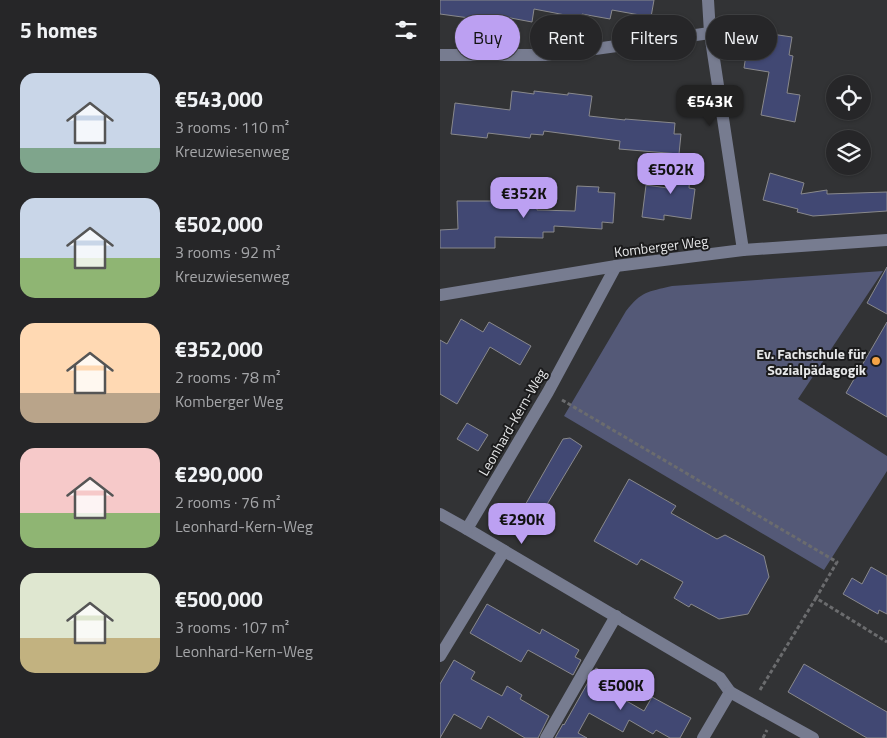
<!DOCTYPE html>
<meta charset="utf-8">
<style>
:root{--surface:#262628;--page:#323234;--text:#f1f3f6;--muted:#a4a5a8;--line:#424345;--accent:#bca0f2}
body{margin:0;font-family:"Titillium Web",sans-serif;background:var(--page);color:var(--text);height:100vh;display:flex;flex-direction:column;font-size:19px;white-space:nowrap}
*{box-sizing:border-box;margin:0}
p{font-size:16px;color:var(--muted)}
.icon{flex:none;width:28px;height:28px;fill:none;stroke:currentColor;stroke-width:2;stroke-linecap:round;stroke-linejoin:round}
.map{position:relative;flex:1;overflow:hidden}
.details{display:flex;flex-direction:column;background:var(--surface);width:440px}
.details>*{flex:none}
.top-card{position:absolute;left:15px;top:15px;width:356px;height:45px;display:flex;gap:10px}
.controls{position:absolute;left:386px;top:75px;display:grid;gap:10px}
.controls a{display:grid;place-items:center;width:45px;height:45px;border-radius:50%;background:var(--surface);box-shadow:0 1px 4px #0004,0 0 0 1px var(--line);font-size:25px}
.price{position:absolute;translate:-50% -42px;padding:0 11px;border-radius:10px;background:var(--accent);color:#111;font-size:16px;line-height:32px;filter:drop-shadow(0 1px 2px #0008)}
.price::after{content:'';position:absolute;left:50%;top:30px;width:15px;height:11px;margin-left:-8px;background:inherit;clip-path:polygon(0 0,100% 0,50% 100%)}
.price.on{background:#222;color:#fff}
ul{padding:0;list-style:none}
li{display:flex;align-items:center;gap:15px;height:125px;padding:0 20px}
li span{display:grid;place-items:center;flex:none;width:140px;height:100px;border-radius:15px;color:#555}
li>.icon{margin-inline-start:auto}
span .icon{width:60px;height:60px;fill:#fffc;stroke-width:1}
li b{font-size:21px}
h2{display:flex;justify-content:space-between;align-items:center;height:60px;padding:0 20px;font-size:21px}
.tag{padding:0 18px;border-radius:22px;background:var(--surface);box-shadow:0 1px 4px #0004,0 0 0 1px var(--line);font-size:18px;line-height:45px}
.tag.on{background:var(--accent);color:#111}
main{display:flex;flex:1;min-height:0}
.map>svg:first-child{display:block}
.green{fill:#545977}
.building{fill:#414873;stroke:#89898c}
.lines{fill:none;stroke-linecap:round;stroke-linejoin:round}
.path{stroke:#6b6c6e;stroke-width:3;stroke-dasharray:4 2.5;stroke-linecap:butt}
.minor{stroke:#777c90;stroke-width:12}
.poi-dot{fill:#f5a346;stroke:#1b1b1c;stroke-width:2}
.labels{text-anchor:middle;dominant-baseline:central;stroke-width:4;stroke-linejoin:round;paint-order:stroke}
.street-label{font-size:14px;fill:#e6e7e8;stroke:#1b1b1c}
.poi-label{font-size:14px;font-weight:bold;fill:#e6e7e8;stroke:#1b1b1c;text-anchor:end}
</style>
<main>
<section class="details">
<h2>5 homes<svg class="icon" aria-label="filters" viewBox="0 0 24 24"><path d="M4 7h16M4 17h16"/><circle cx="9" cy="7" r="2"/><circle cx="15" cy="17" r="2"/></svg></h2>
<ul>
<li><span style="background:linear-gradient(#c9d6e8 75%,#7fa58c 0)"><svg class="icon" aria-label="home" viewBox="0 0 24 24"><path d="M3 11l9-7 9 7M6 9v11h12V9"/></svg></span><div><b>€543,000</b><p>3 rooms · 110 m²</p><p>Kreuzwiesenweg</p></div></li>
<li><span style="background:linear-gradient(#c9d6e8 60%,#8fb573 0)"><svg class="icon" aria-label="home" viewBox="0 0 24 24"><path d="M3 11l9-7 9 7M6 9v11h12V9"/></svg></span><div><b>€502,000</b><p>3 rooms · 92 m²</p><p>Kreuzwiesenweg</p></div></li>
<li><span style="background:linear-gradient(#ffd9b3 70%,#b9a48a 0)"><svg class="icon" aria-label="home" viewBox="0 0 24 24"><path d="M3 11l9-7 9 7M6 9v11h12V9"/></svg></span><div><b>€352,000</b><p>2 rooms · 78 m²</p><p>Komberger Weg</p></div></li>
<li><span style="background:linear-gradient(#f6c9c9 65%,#8fb573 0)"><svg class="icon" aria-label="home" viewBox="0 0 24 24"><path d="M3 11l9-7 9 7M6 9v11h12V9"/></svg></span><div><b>€290,000</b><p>2 rooms · 76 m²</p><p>Leonhard-Kern-Weg</p></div></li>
<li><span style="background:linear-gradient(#dfe7d0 65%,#c2b280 0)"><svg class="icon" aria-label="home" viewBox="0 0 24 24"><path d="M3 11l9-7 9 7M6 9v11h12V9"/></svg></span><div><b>€500,000</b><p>3 rooms · 107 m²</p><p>Leonhard-Kern-Weg</p></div></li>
</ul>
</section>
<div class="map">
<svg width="447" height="738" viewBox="0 0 447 738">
<rect width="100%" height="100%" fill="#323335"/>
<!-- green -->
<path class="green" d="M443,271L358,399L447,456V471L384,570L124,416L186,311C202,291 207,292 232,286Z"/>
<!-- building -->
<g class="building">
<path d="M0,0H214L211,17L172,10L170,19L142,14L141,18L94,9L92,22L60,16L59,22L0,14Z"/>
<path d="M318,32L352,37L349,55L353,56L347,93L360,95L355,122L321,115L329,72L304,68L308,42L316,43Z"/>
<path d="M72,91L94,94V91L128,95V93L152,96L149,116L185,120V119L235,123L234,134H241L239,154L179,149L180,141L104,131L103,135L91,134L90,138L48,133L47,138L11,134L15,103L70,110Z"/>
<path d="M229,161L251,162L249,188L255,189L251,219L224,215V220L202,217L206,185L228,188Z"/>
<path d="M330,173L364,183L361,194L387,190V194L447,192V211L373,216L357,212L358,209L323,200Z"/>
<path d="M137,186L159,187L158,192L175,193L173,223L162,222V229L114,226V232H103V238L55,237V248H0V230L18,229L17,201H76V198H97V210L135,211Z"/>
<path d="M447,267V314L427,303Z"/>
<path d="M21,319L43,332L49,322L91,346L80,365L50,347L17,404L0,394V340L7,344Z"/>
<path d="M447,322V417L406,393Z"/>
<path d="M27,423L48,435L38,451L17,439Z"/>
<path d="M130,438L142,446L100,516L84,507L123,439Z"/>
<path d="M189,479L236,506L231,513L277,539L285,535L324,556L329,577L308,614L279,619L251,604L249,607L234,598L243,582L201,559L197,565L154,541Z"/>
<path d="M431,567L447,576V614L439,610L438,614L403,594L412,578L422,584Z"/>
<path d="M47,604L100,634L102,629L139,650L135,657L141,660L133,675L88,650L81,662L30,633Z"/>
<path d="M14,660L35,672L31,679L62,696L67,686L82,695L80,699L109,716L98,738H85L48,716L41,729L14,714L0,738V684Z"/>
<path d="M364,664L447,712V738H427L348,692Z"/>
<path d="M156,668L183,683L176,695L204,711L212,697L251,718L240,738H230L216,730L213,734L189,720L183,732L149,713L138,733L147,738H115L123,724L124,725Z"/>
</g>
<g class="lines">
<!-- path -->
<g class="path">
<path d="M122,400L397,562L376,598L447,642"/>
<path d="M320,690L376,598"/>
<path d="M323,738L327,730"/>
</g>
<!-- minor -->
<g class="minor">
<path d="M268,0L270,33L303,250"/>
<path d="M0,55H112L270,33"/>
<path d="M176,266L108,392L27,529L280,678L290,692L263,738"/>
<path d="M0,295L176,266L303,250L447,240"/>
<path d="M0,514L27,529"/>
<path d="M0,656L64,551"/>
<path d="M290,692L373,738"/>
<path d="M106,738L176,616"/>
</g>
</g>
<!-- markers -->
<circle class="poi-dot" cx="436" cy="361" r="5"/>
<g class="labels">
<!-- street labels -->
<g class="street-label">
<text transform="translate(221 246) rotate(-7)">Komberger Weg</text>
<text transform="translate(72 422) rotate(-60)">Leonhard-Kern-Weg</text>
</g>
<!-- poi labels -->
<g class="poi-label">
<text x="426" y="353">Ev. Fachschule für<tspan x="426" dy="16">Sozialpädagogik</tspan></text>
</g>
</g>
</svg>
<div class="controls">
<a><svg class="icon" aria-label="locate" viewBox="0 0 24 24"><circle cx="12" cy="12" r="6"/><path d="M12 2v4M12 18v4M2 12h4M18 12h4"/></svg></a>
<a><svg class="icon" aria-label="layers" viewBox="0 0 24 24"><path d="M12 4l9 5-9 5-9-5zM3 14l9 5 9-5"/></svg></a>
</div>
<b class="price on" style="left:270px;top:127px">€543K</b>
<b class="price" style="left:231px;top:195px">€502K</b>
<b class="price" style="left:84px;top:219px">€352K</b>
<b class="price" style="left:82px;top:545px">€290K</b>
<b class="price" style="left:181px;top:711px">€500K</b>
<div class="top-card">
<a class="tag on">Buy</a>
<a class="tag">Rent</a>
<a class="tag">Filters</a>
<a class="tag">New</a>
</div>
</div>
</main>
